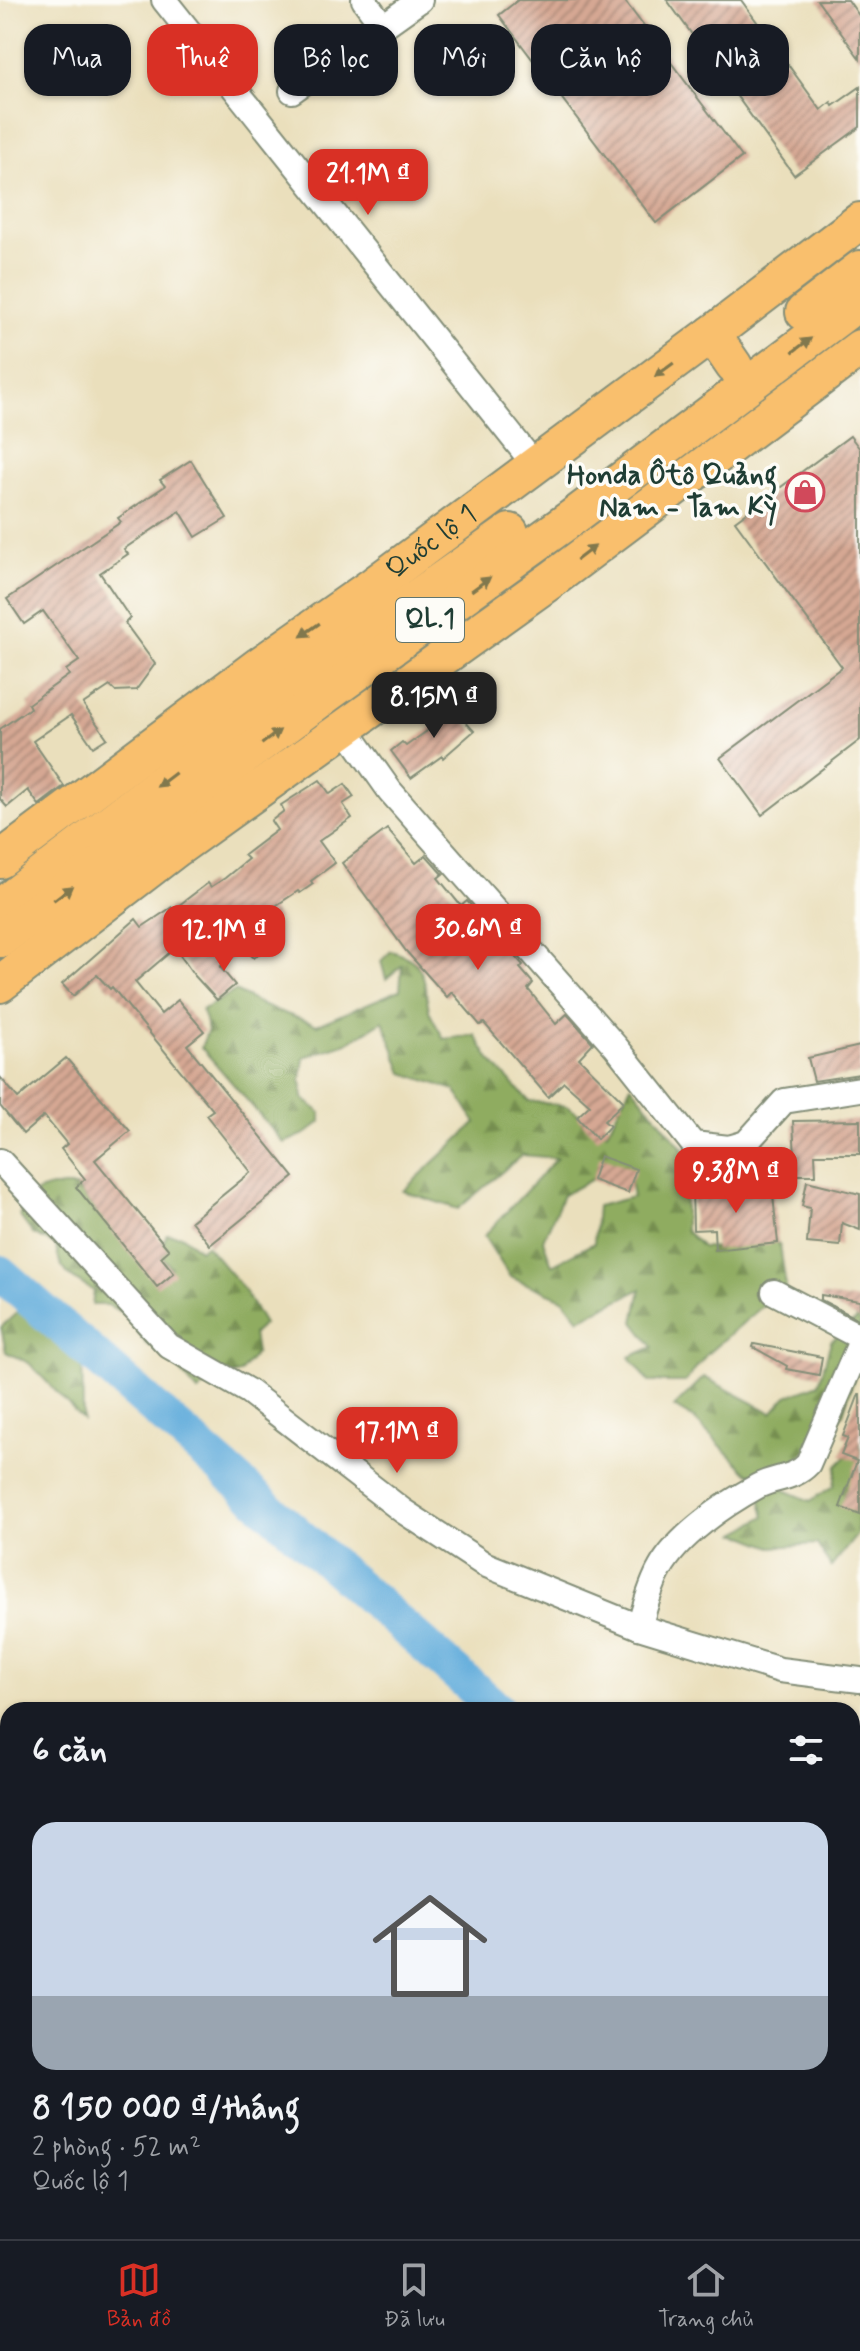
<!DOCTYPE html>
<html lang="vi">
<meta charset="utf-8">
<style>
:root{--surface:#171b24;--page:#242831;--text:#f1f3f6;--muted:#9ea1a6;--line:#363941;--accent:#d93025}
body{margin:0;font-family:Mynerve,sans-serif;background:var(--page);color:var(--text);height:100vh;display:flex;flex-direction:column;font-size:30px;white-space:nowrap}
*{box-sizing:border-box;margin:0}
p{font-size:26px;color:var(--muted)}
.icon{flex:none;width:44px;height:44px;fill:none;stroke:currentColor;stroke-width:2;stroke-linecap:round;stroke-linejoin:round}
.map{position:relative;flex:1;overflow:hidden}
.details{position:absolute;left:0px;top:1702px;width:860px;height:538px;display:flex;flex-direction:column;background:var(--surface);border-radius:24px 24px 0 0;box-shadow:0 2px 6px #0004}
.details>*{flex:none}
.banner{position:absolute;left:24px;top:24px;width:812px;height:72px;display:flex;gap:16px}
.price{position:absolute;translate:-50% -68px;padding:0 18px;border-radius:16px;background:var(--accent);color:#fff;font-size:26px;line-height:52px;filter:drop-shadow(0 2px 4px #0008)}
.price::after{content:'';position:absolute;left:50%;top:48px;width:24px;height:18px;margin-left:-12px;background:inherit;clip-path:polygon(0 0,100% 0,50% 100%)}
.price.active{background:#222;color:#fff}
ul{padding:0;list-style:none}
li{display:grid;align-content:center;gap:16px;height:424px;padding:0 32px}
li+li{border-top:2px solid var(--line)}
li span{display:grid;place-items:center;height:248px;border-radius:24px;color:#555}
li>.icon{margin-inline-start:auto}
span .icon{width:144px;height:144px;fill:#fffc;stroke-width:1}
li b{font-size:34px}
h2{display:flex;justify-content:space-between;align-items:center;height:96px;padding:0 32px;font-size:34px}
.chip{padding:0 28px;border-radius:24px;background:var(--surface);box-shadow:0 2px 6px #0004;font-size:28px;line-height:72px}
.chip.active{background:var(--accent);color:#fff}
.dock{display:flex;justify-content:space-around;align-items:center;height:112px;border-top:2px solid var(--line);background:var(--surface);font-size:22px;color:var(--muted)}
.dock a{display:grid;justify-items:center;gap:4px}
.dock .active{color:var(--accent)}
.map>svg:first-child{display:block}
.forest{fill:url(#forest-firs);stroke:#57744a;stroke-width:2;fill-rule:evenodd}
.lines{fill:none;stroke-linecap:round;stroke-linejoin:round}
.river{stroke:#64addc;stroke-width:36}
.building{fill:url(#building-hatch)}
.minor-casing{stroke:#848e78;stroke-width:28}
.highway-casing{stroke:#848e78;stroke-width:40}
.minor{stroke:#fff;stroke-width:24}
.highway{stroke:#f9bf6d;stroke-width:36}
.oneway{fill:#81784e}
.labels{text-anchor:middle;dominant-baseline:central;stroke-width:7;stroke-linejoin:round;paint-order:stroke}
.shield{fill:#fdfcf7;stroke:#62766e;stroke-width:2}
.shield-label{font-size:26px;font-weight:bold;fill:#1f3d34}
.poi-label{font-size:28px;font-weight:bold;fill:#1f3d34;stroke:#fdfcf7;text-anchor:end}
.street-label{font-size:28px;fill:#1f3d34;stroke:#fdfcf7}
</style>
<div class="map">
<svg width="860" height="2239" viewBox="0 0 860 2239">
<defs>
<pattern id="forest-firs" width="22" height="20" patternUnits="userSpaceOnUse" patternTransform="scale(2)"><rect width="22" height="20" fill="#8fac60"/><path d="M5 1l3.5 6h-7zM16 11l3.5 6h-7z" fill="#748d50"/></pattern>
<pattern id="building-hatch" width="6" height="6" patternUnits="userSpaceOnUse" patternTransform="scale(2)"><rect width="6" height="6" fill="#d5a793"/><path d="M-1 1l2-2M0 6l6-6M5 7l2-2" fill="none" stroke="#ac8979"/></pattern>
</defs>
<rect width="100%" height="100%" fill="#fdfcf7"/>
<filter id="ink" filterUnits="userSpaceOnUse"><feTurbulence type="fractalNoise" baseFrequency=".0125" numOctaves="2"/><feDisplacementMap in="SourceGraphic" scale="16" xChannelSelector="R" yChannelSelector="G"/><feConvolveMatrix kernelMatrix="1 2 1 2 8 2 1 2 1" color-interpolation-filters="sRGB"/></filter>
<filter id="wash" filterUnits="userSpaceOnUse"><feTurbulence type="fractalNoise" baseFrequency=".006" numOctaves="4" result="noise"/><feDisplacementMap in="SourceGraphic" scale="32" xChannelSelector="R" yChannelSelector="G"/><feGaussianBlur stdDeviation="1.8" result="paint"/><feColorMatrix in="noise" values="0 0 0 0 0 0 0 0 0 0 0 0 0 0 0 0 0 1.4 0 .05"/><feComposite in="paint" operator="in"/></filter>
<g filter="url(#wash)">
<rect width="100%" height="100%" fill="#eadfbc"/>
<!-- forest -->
<g class="forest">
<path d="M391,951C427,961 423,978 429,1010C432,1020 439,1029 444,1039L475,1035L490,1060L529,1101L566,1106L607,1132L631,1085L696,1165L685,1186V1230L702,1247L735,1248L767,1229L780,1246L786,1286L707,1354L685,1382H649L630,1357L653,1347L634,1322L641,1289L579,1319L563,1299L510,1277L484,1236L557,1158L522,1155L458,1209L403,1191L476,1123L455,1090L403,1073L383,1021L347,1043L304,1057L301,1080L303,1098L321,1113V1122L307,1133L284,1143L201,1047L208,1030L202,1010L235,991L264,1006L317,1025L400,990L402,965L386,979L381,961ZM629,1173L633,1197L597,1206L594,1243L552,1265L543,1240L563,1195L596,1177Z"/>
<path d="M52,1187H76L155,1281L171,1267L159,1253L167,1234L183,1236L199,1250L206,1245L242,1287L264,1324L253,1334L256,1353L240,1373L210,1382L198,1392L162,1349L147,1345L139,1334L133,1319L108,1305H92L94,1291C73,1279 58,1272 56,1245L33,1234L19,1215C28,1200 34,1190 52,1187Z"/>
<path d="M0,1273L82,1345L83,1420L29,1363L6,1352L1,1327L23,1307L2,1294Z"/>
<path d="M860,1317V1358L843,1414L780,1478L748,1473L694,1419L674,1407L704,1377L772,1413L787,1396L819,1384L831,1341Z"/>
<path d="M860,1442V1518L857,1519V1535L831,1567L817,1544L772,1547L737,1533L765,1516L758,1490L780,1488L810,1501L834,1486L837,1466Z"/>
</g>
<g class="lines">
<!-- river -->
<g class="river">
<path d="M0,1273L498,1710"/>
<path d="M852,1850L860,1853"/>
</g>
</g>
<g id="blocks">
<!-- building -->
<g class="building">
<path d="M518,0H624L742,157L656,223L499,15Z"/>
<path d="M667,0H741L821,110L831,102L833,106L860,87V127L794,175Z"/>
<path d="M817,0H848L860,17V59Z"/>
<path d="M850,436L860,449V740L762,815L720,758L842,667L735,521Z"/>
<path d="M191,460L227,518L196,537L180,511L124,549L128,554L100,573L130,618L125,623L155,664L136,690L115,691L110,686L83,704L107,738L93,747L71,715L33,741L64,786L39,805L28,790L7,807L0,799V729L30,708L28,704L69,675L66,670L79,661L43,611L24,624L7,599L121,522L118,518L165,486L160,480Z"/>
<path d="M445,700L474,731L443,758L442,756L411,778L391,751L402,742L406,746L434,726L426,717Z"/>
<path d="M320,780L330,794L345,784L354,797L343,804L352,818L319,841L335,863L311,881L313,884L300,893L298,891L271,909L278,918L266,928L276,940L254,958L244,948L220,967L235,985L217,1000L194,975L175,948L135,982L161,1014L178,1000L204,1031L187,1045L294,1177L210,1245L191,1221L251,1172L206,1115L213,1110L112,987L110,989L97,975L73,996L62,984L136,919L142,927L172,907L174,909L208,883L211,887L225,878L248,859L244,855L277,830L271,821L284,811L281,805Z"/>
<path d="M387,829L416,863L426,855L443,874L438,878L461,906L467,901L523,965L520,968L533,983L528,989L556,1024L567,1014L593,1043L579,1058L624,1102L604,1121L610,1126L597,1139L577,1117L590,1105L564,1082L548,1097L484,1023L480,1025L452,992L447,997L406,951L342,863Z"/>
<path d="M860,1046V1074L814,1081L808,1058Z"/>
<path d="M66,1058L130,1131L95,1160L169,1250L161,1257L174,1273L157,1287L76,1187L85,1179L61,1149L67,1144L44,1116L23,1134L0,1106V1077L18,1098Z"/>
<path d="M860,1120V1154H815L816,1175H796L793,1121Z"/>
<path d="M600,1156L636,1169L628,1193L592,1180Z"/>
<path d="M807,1181L860,1194V1230L842,1223L840,1246L807,1243L810,1208L802,1206Z"/>
<path d="M709,1185V1188L772,1186L778,1243L715,1250L714,1229L693,1230L692,1186Z"/>
<path d="M821,1295L860,1301V1320L821,1300Z"/>
<path d="M754,1344L822,1357L819,1375L786,1369L787,1366L753,1347Z"/>
<path d="M859,1394H860V1515L840,1507L857,1461L841,1455L848,1438L843,1436Z"/>
</g>
</g>
</g>
<g filter="url(#ink)">
<use href="#blocks" fill-opacity="0" stroke="#848e78" stroke-width="2"/>
<g class="lines">
<!-- minor casing -->
<g class="minor-casing">
<g id="minor">
<path d="M164,0L534,464"/>
<path d="M364,0L383,26"/>
<path d="M292,91L420,0"/>
<path d="M344,726L390,791L616,1047L693,1144L729,1148L746,1143L784,1101L860,1089"/>
<path d="M0,1161L169,1346L248,1391L403,1511L484,1564L639,1627L780,1670L860,1680"/>
<path d="M774,1292L860,1337"/>
<path d="M639,1627C645,1608 650,1586 660,1569C678,1536 725,1504 758,1486C775,1477 794,1479 808,1464L860,1343"/>
</g>
</g>
<!-- highway casing -->
<g class="highway-casing">
<g id="highway">
<path d="M804,312L860,269"/>
<path d="M712,334L734,366"/>
<path id="s1" d="M0,860L260,665L374,585L712,334L860,221"/>
<path d="M0,907L253,713L510,532"/>
<path d="M0,939L327,694L573,517L860,301"/>
<path d="M0,984L177,848L554,578L860,348"/>
</g>
</g>
<!-- minor -->
<use href="#minor" class="minor"/>
<!-- highway -->
<use href="#highway" class="highway"/>
</g>
<!-- one-way arrows -->
<defs><path id="oneway-solid" d="M-6-.8H1V-3.2L6.5 0L1 3.2V.8H-6Z" transform="scale(2)"/></defs>
<g class="oneway">
<use href="#oneway-solid" transform="translate(802 345) rotate(-37)"/>
<use href="#oneway-solid" transform="translate(664 370) rotate(144)"/>
<use href="#oneway-solid" transform="translate(586 553) rotate(-37)"/>
<use href="#oneway-solid" transform="translate(481 584) rotate(-36)"/>
<use href="#oneway-solid" transform="translate(310 630) rotate(145)"/>
<use href="#oneway-solid" transform="translate(271 737) rotate(-37)"/>
<use href="#oneway-solid" transform="translate(166 780) rotate(143)"/>
<use href="#oneway-solid" transform="translate(63 893) rotate(-37)"/>
</g>
</g>
<!-- icons -->
<defs>
<g id="shop-ring" transform="scale(2)"><circle r="9.5" fill="#fdfcf7" stroke="#d1495b" stroke-width="1.5"/><path d="M-5-2.5h2.3a2.7 3.5 0 0 1 5.4 0H5L5.5 6h-11ZM-1.5-2.5h3a1.5 2.3 0 0 0-3 0Z" fill="#d1495b"/></g>
</defs>
<g fill-rule="evenodd">
<use href="#shop-ring" x="805" y="492"/>
</g>
<g class="labels">
<!-- shield labels -->
<rect class="shield" x="396" y="598" width="68" height="44" rx="6"/>
<g class="shield-label">
<text x="430" y="620">QL.1</text>
</g>
<!-- poi labels -->
<g class="poi-label">
<text x="777" y="476">Honda Ôtô Quảng<tspan x="777" dy="32">Nam - Tam Kỳ</tspan></text>
</g>
<!-- street labels -->
<g class="street-label">
<text stroke="none"><textPath href="#s1" startOffset="536">Quốc lộ 1</textPath></text>
</g>
</g>
</svg>
<b class="price" style="left:368px;top:217px">21.1M ₫</b>
<b class="price active" style="left:434px;top:740px">8.15M ₫</b>
<b class="price" style="left:478px;top:972px">30.6M ₫</b>
<b class="price" style="left:224px;top:973px">12.1M ₫</b>
<b class="price" style="left:736px;top:1215px">9.38M ₫</b>
<b class="price" style="left:397px;top:1475px">17.1M ₫</b>
<div class="banner">
<a class="chip">Mua</a>
<a class="chip active">Thuê</a>
<a class="chip">Bộ lọc</a>
<a class="chip">Mới</a>
<a class="chip">Căn hộ</a>
<a class="chip">Nhà</a>
</div>
<section class="details">
<h2>6 căn<svg class="icon" aria-label="filters" viewBox="0 0 24 24"><path d="M4 7h16M4 17h16"/><circle cx="9" cy="7" r="2"/><circle cx="15" cy="17" r="2"/></svg></h2>
<ul>
<li><span style="background:linear-gradient(#c9d6e8 70%,#9aa5b1 0)"><svg class="icon" aria-label="home" viewBox="0 0 24 24"><path d="M3 11l9-7 9 7M6 9v11h12V9"/></svg></span><div><b>8 150 000 ₫/tháng</b><p>2 phòng · 52 m²</p><p>Quốc lộ 1</p></div></li>
</ul>
</section>
</div>
<nav class="dock">
<a class="active"><svg class="icon" aria-label="map" viewBox="0 0 24 24"><path d="M3 6l6-2 6 2 6-2v14l-6 2-6-2-6 2zM9 4v14M15 6v14"/></svg>Bản đồ</a>
<a><svg class="icon" aria-label="saved" viewBox="0 0 24 24"><path d="M7 4h10v16l-5-4-5 4z"/></svg>Đã lưu</a>
<a><svg class="icon" aria-label="home" viewBox="0 0 24 24"><path d="M3 11l9-7 9 7M6 9v11h12V9"/></svg>Trang chủ</a>
</nav>
